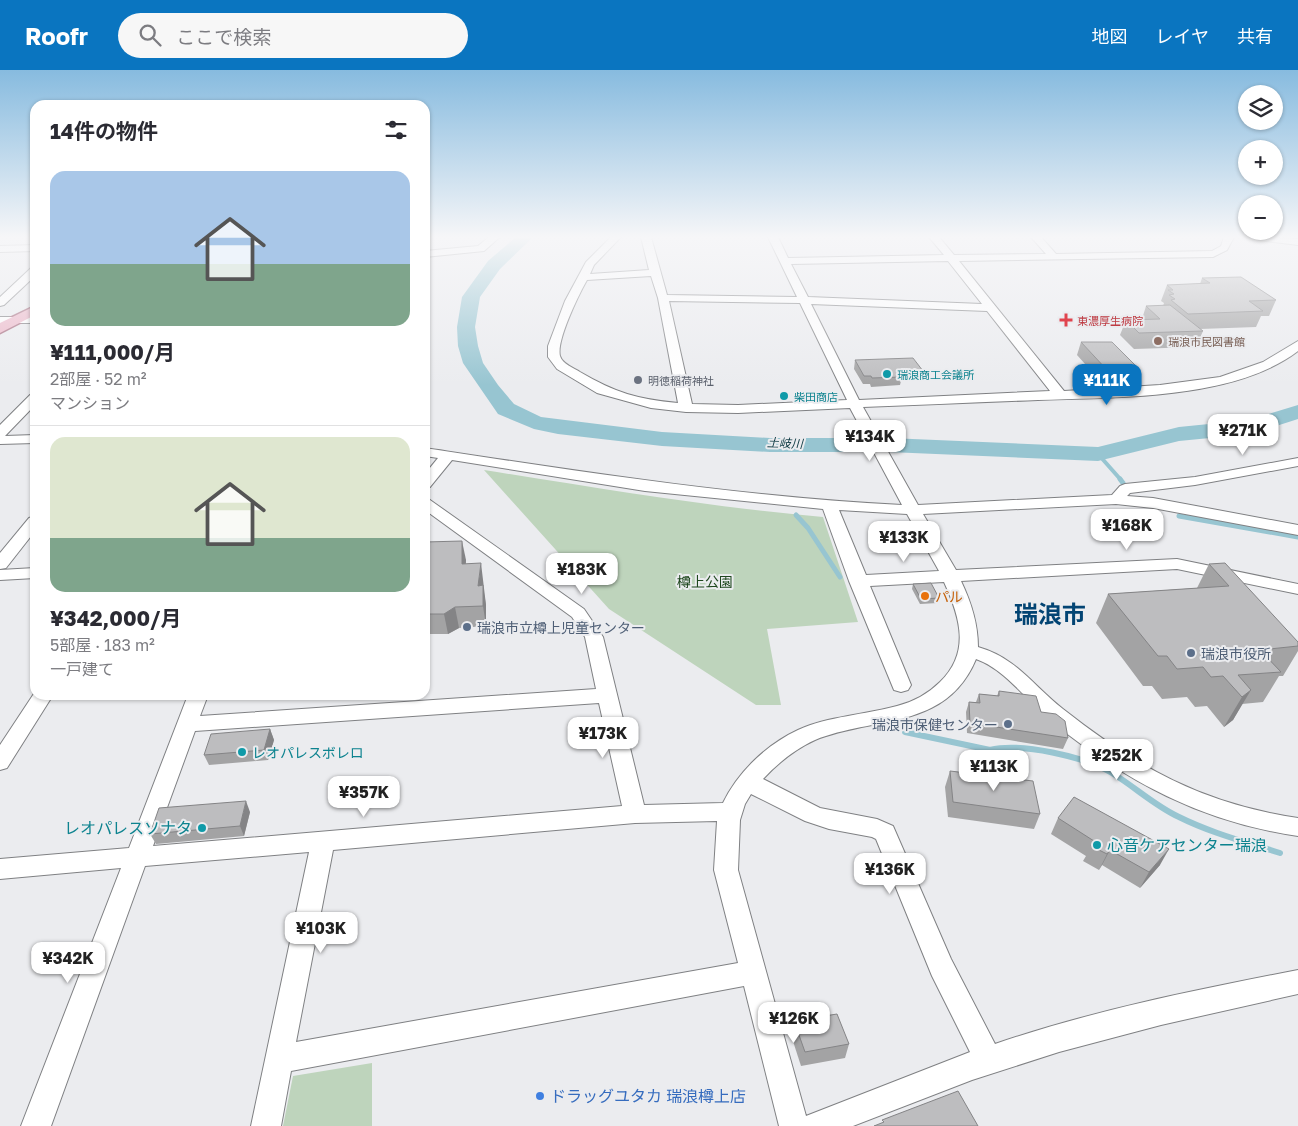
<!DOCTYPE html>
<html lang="ja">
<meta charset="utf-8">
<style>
:root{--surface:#fff;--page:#f7f7f7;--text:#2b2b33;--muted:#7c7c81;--line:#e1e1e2;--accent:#0a75c0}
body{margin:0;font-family:"Golos Text","Noto Sans JP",sans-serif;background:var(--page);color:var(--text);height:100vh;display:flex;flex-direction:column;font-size:19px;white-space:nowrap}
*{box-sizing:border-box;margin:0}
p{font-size:16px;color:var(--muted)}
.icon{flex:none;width:28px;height:28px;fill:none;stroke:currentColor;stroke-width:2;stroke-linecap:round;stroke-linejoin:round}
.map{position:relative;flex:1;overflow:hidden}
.details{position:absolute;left:30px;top:30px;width:400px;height:600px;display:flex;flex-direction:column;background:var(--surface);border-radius:15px;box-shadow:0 1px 4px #0004}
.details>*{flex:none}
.controls{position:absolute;left:1238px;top:15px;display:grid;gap:10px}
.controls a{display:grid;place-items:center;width:45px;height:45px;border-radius:50%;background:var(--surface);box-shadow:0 1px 4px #0004;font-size:25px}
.price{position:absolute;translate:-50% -42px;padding:0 11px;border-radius:10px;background:#fff;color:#222;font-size:16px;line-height:32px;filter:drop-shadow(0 1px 2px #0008)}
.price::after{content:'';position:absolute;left:50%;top:30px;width:15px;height:11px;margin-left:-8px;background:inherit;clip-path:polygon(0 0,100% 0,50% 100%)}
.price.active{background:var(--accent);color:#fff}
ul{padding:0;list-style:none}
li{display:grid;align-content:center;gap:10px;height:265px;padding:0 20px}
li+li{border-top:1px solid var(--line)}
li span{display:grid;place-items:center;height:155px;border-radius:15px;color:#555}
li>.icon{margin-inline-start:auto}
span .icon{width:90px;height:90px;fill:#fffc;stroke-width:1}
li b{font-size:21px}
h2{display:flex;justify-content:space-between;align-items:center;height:60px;padding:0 20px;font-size:21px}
header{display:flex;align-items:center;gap:30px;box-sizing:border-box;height:70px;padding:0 25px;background:var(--accent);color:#fff}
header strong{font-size:24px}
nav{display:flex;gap:28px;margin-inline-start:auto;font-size:18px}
.search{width:350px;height:45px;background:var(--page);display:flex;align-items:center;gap:12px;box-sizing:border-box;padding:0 18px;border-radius:28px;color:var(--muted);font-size:19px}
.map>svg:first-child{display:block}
.green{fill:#bed4bc}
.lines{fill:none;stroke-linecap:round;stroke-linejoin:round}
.stream-far2{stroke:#97c5d1;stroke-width:4}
.stream-far1{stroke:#97c5d1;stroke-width:5}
.stream{stroke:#97c5d1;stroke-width:6}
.river{fill:#97c5d1;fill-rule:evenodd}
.minor-casing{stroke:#7f8083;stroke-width:2}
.major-casing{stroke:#a56b7e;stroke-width:3}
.minor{fill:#fff;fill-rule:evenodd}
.major{fill:#ecb6c8;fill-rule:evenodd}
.wall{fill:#a3a3a4}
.shaded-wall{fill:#848486}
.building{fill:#bdbdbf;stroke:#848486}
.health-dot{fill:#e0444e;stroke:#ebecef;stroke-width:2}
.education-dot{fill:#8d6e63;stroke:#ebecef;stroke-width:2}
.culture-dot{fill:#0f9aa8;stroke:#ebecef;stroke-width:2}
.worship-dot{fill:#6b7280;stroke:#ebecef;stroke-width:2}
.food-dot{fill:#e8710a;stroke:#ebecef;stroke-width:2}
.service-dot{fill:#5c6f8a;stroke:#ebecef;stroke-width:2}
.shop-dot{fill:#3f7fe0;stroke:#ebecef;stroke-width:2}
.labels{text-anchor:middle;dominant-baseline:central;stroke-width:4;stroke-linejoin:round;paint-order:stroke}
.far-health-label{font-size:11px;fill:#be3a42;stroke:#ebecef;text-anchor:start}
.far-education-label{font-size:11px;fill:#785e54;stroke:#ebecef;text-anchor:start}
.far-culture-label{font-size:11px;fill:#0d838f;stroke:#ebecef;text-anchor:start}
.far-worship-label{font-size:11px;fill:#5b616d;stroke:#ebecef;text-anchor:start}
.far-water-label{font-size:12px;font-style:italic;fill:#0e3a43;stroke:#ebecef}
.park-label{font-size:14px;fill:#1e471e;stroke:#ebecef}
.food-label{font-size:14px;fill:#c56008;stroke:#ebecef;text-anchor:start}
.service-label{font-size:14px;fill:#4e5e75;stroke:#ebecef;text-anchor:start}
.culture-label{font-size:14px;fill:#0d838f;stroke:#ebecef;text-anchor:start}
.near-culture-label{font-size:16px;fill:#0d838f;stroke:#ebecef;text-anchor:end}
.near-shop-label{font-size:16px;fill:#366cbe;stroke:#ebecef;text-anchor:start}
.town-label{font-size:24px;font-weight:bold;fill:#024473;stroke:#ebecef}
</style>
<header>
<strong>Roofr</strong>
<div class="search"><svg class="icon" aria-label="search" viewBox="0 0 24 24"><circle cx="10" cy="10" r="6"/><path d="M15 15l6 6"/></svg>ここで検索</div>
<nav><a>地図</a><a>レイヤ</a><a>共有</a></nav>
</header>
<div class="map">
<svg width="1298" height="1056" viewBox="0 0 1298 1056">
<rect width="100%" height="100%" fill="#ebecef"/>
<!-- green -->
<g class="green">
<path d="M484,400C597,418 709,437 823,447L858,552L767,559L781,635H756L609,539Z"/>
<path d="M372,993V1056H283L293,1006Z"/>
</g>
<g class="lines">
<!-- stream-far2 -->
<path class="stream-far2" d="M1098,384L1121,410"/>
<!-- stream-far1 -->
<g class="stream-far1">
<path d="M1120,409L1123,413"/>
<path d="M796,445L808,458L840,507"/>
<path d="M1179,446L1298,467"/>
</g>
<!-- stream -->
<path class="stream" d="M905,662L990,680C1021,672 1085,687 1112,703C1135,717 1155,736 1179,747C1211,763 1246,772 1280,783"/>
<!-- river -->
<path class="river" d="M516,167H533L500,199L480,227L475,257L478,276L483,293L498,315L514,334L541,347L662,362L770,368H889L1098,377L1179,357L1249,350L1298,335V349L1251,364L1179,371L1098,391L889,382H770L662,376L558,364L534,359L498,344L463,293L458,276L457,257L462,227L488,191Z"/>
<!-- minor casing -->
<g class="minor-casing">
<g id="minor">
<path d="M489,167H500L484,181L425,187V181L478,176Z"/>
<path d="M611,167H621L594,195L590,204L649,200L641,167H651L667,225L797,227L768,167H778L788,188L944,185L929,167H939L954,185L1046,184L1031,167H1041L1056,184L1212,181L1221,176L1224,167H1234L1227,180L1213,187L959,191L1064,321L1160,315L1220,307L1263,292L1298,271V281C1234,330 1116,327 1038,330C980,332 921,335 863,337L918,435L1112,425L1120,416L1125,414L1195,407L1298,388V396L1195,415L1130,423L1127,426L1153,428L1298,455V465L1153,438L1116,434L923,444L956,500L1177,489L1298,514V524L1177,499L961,511C971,532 978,553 978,577C1017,588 1033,616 1063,639C1138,698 1203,734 1298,748V766C1202,752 1127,712 1052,652C1027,632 1007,600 976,589C946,661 873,646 815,670C795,679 777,694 763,709L820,738L877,749L893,756L951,889L995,974C1094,940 1196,920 1298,900V924L1161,955L1059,982L972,1010L853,1056H779L744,916L291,1001L281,1056H251L309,782L145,796L51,1056H21L121,798L0,809V789L129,778L188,625H208L200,646L596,619L585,567L572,547L425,440V428L430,430L584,539L603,567L644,735L723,733C738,702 766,675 798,660C829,646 864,645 897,636C913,632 928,624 940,612C971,582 960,547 944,512L870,516L911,615L908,620L901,622L894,620L849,511L823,439L645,421L452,390L430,417L425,418V404L438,388L425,386V378C583,402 742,427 902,435L850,338L738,343L686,342L651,338L597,323L557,299L548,287V276L565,231L586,192ZM948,191L982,234L808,227L791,194ZM651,206L658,228L678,333C637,329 616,323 580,302C574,298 562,294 560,286C556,271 579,224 587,210ZM669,231L800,233L847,330L738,335L692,334ZM811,234L987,241L1050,321L859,330ZM839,440L907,444L939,501L866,505ZM599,633L622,736L153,776L195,661ZM751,724L805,751L829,759L872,767L876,769L932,906L970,982L806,1046L738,800L740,750L745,734ZM717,751L714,800L738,893L296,972L333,780L635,753Z"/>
<path d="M1254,167L1298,169V175L1259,170Z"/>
<path d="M35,175V181L0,182V176Z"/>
<path d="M35,197V206L4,235L0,236V227L31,198Z"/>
<rect x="0" y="247" width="35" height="6"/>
<path d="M35,324V335L5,366L35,365V373L0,374V355L30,325Z"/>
<path d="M35,446V461L6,498L0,499V483L29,448Z"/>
<path d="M35,498V508L0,510V500Z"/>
<path d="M35,622V625H53L7,698L0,700V675Z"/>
</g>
</g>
<!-- major casing -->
<g class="major-casing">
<path id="major" d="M35,236V245L0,263V253Z"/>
</g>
<!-- minor -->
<use href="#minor" class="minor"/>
<!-- major -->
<use href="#major" class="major"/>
</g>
<!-- wall -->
<g class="wall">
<path d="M1202,208L1276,230L1269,246H1261L1256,257L1200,259L1203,261L1196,277L1134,279L1120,265L1126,250L1142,249L1146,236H1163L1164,233L1161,231L1167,215L1200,214Z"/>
<path d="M1081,272L1140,300L1135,313H1102L1077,285Z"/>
<path d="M855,290L923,301L921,310L901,311L900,315L871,317L870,314H863L854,299Z"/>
<path d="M425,472L466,490L465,494L483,513V517L486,535V556L459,558L448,564H425Z"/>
<path d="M1209,494L1298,576V581L1283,606H1279L1263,632L1242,634L1233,650L1224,657L1207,636L1195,637L1187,627L1162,629L1152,616H1143L1096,553L1108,524L1197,518Z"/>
<path d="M913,514L939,528L938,533L920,534L912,519Z"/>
<path d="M999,621L1041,642L1068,668L1063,679L967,663L966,642L969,632H976L979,624L997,626Z"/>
<path d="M270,659L274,670L268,690L209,695L204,685Z"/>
<path d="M950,701L1040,744L1034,759L948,747L945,717Z"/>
<path d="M250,742L244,766L156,774L150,764Z"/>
<path d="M1058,748L1160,795L1140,818L1102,795L1099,800L1083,791L1086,786L1051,764Z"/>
<path d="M794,951L849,974L845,988L801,996L791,965Z"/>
</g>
<!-- shaded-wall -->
<g class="shaded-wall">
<path d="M462,471L466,490L465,514L462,494Z"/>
<path d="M481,493L486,535V556L483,536L478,516Z"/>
<path d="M455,537L459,558L448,564L444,544Z"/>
<path d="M1251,620L1233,650L1224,657L1242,627Z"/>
<path d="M270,659L274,670L268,690L264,680Z"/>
<path d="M246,731L250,742L244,766L240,756Z"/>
<path d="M1169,779L1160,795L1140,818L1149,802Z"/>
<path d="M1110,780L1102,795L1099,800L1107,784Z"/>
</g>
<!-- building -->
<g class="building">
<path d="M1241,207L1276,230L1249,231L1263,241L1188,244L1171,230L1175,229L1169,225L1174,224L1168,220H1173L1167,215L1210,213L1202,208Z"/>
<path d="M1170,235L1203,261L1139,263L1126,250L1160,249L1146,236Z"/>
<path d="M1081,272H1112L1140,300H1107Z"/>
<path d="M913,288L923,301L899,302L902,307L872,308L871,306H864L855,290Z"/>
<path d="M462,471V494L481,493L478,516L483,515V536L455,537L444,544H425V472Z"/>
<path d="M1225,493L1298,572V576L1260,580L1281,602L1238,605L1251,620L1242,627L1223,606L1211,607L1203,597L1177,599L1167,586H1158L1108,524L1229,516L1209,494Z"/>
<path d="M931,513L939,528L921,529L913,514Z"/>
<path d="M999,621L1036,626L1041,642L1056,644L1065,651L1068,668L970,653L969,632L980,633L979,624L999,626Z"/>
<path d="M270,659L264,680L204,685L211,664Z"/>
<path d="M950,701L1033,711L1040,744L953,732Z"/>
<path d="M1074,727L1169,779L1149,802L1110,780L1107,784L1091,776L1094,771L1058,748Z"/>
<path d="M246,731L240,756L150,764L159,738Z"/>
<path d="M837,944L849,974L805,982L794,951Z"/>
<path d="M958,1021L978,1056H874L884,1052L882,1050Z"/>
</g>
<!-- sky -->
<linearGradient id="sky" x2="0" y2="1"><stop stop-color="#87bbdf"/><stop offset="0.53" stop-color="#f6f6f8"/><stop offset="1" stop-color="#f6f6f8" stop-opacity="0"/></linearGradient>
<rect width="1298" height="315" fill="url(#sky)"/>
<!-- markers -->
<path class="health-dot" d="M1063.5 242.5h5v5h5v5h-5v5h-5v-5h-5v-5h5z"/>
<circle class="education-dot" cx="1158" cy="271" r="5"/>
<g class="culture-dot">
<circle cx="887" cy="304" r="5"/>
<circle cx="784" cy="326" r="5"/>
<circle cx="242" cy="682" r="5"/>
<circle cx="202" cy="758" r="5"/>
<circle cx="1097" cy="775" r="5"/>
</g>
<circle class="worship-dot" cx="638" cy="310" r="5"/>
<circle class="food-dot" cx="925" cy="526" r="5"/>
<g class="service-dot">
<circle cx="467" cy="557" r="5"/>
<circle cx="1191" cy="583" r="5"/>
<circle cx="1008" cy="654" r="5"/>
</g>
<circle class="shop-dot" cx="540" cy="1026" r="5"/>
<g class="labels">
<!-- far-health labels -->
<g class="far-health-label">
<text x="1077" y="250">東濃厚生病院</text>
</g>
<!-- far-education labels -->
<g class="far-education-label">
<text x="1168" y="271">瑞浪市民図書館</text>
</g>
<!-- far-culture labels -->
<g class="far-culture-label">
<text x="897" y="304">瑞浪商工会議所</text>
<text x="794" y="326">柴田商店</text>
</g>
<!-- far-worship labels -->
<g class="far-worship-label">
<text x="648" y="310">明徳稲荷神社</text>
</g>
<!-- far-water labels -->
<g class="far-water-label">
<text transform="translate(785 373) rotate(2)">土岐川</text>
</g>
<!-- park labels -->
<g class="park-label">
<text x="705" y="511">樽上公園</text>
</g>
<!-- food labels -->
<g class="food-label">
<text x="935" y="526">パル</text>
</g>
<!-- service labels -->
<g class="service-label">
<text x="477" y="557">瑞浪市立樽上児童センター</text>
<text x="1201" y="583">瑞浪市役所</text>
<text x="998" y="654" text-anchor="end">瑞浪市保健センター</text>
</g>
<!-- culture labels -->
<g class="culture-label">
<text x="252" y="682">レオパレスボレロ</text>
</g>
<!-- near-culture labels -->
<g class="near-culture-label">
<text x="192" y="758">レオパレスソナタ</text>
<text x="1107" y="775" text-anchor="start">心音ケアセンター瑞浪</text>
</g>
<!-- near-shop labels -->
<g class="near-shop-label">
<text x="550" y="1026">ドラッグユタカ 瑞浪樽上店</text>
</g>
<!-- town labels -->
<g class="town-label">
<text x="1050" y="543">瑞浪市</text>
</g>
</g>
</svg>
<div class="controls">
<a><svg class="icon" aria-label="layers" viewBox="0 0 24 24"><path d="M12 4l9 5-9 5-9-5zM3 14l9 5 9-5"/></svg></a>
<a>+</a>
<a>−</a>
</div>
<b class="price active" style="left:1107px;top:336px">¥111K</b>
<b class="price" style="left:1243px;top:386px">¥271K</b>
<b class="price" style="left:870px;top:392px">¥134K</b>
<b class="price" style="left:1127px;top:481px">¥168K</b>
<b class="price" style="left:904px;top:493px">¥133K</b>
<b class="price" style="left:582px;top:525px">¥183K</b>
<b class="price" style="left:603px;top:689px">¥173K</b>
<b class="price" style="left:1117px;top:711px">¥252K</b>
<b class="price" style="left:994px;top:722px">¥113K</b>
<b class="price" style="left:364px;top:748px">¥357K</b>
<b class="price" style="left:890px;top:825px">¥136K</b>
<b class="price" style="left:321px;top:884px">¥103K</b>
<b class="price" style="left:68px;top:914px">¥342K</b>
<b class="price" style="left:794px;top:974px">¥126K</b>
<section class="details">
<h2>14件の物件<svg class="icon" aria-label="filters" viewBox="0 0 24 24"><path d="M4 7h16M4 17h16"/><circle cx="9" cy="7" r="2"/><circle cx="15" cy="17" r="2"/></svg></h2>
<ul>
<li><span style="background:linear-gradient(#a9c7e8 60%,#7fa58c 0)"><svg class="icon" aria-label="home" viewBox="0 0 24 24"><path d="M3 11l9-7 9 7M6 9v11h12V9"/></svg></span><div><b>¥111,000/月</b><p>2部屋 · 52 m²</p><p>マンション</p></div></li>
<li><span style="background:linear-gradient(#dfe7d0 65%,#7fa58c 0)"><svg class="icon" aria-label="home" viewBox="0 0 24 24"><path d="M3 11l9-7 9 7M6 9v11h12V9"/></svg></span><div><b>¥342,000/月</b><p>5部屋 · 183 m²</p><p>一戸建て</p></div></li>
</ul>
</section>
</div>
